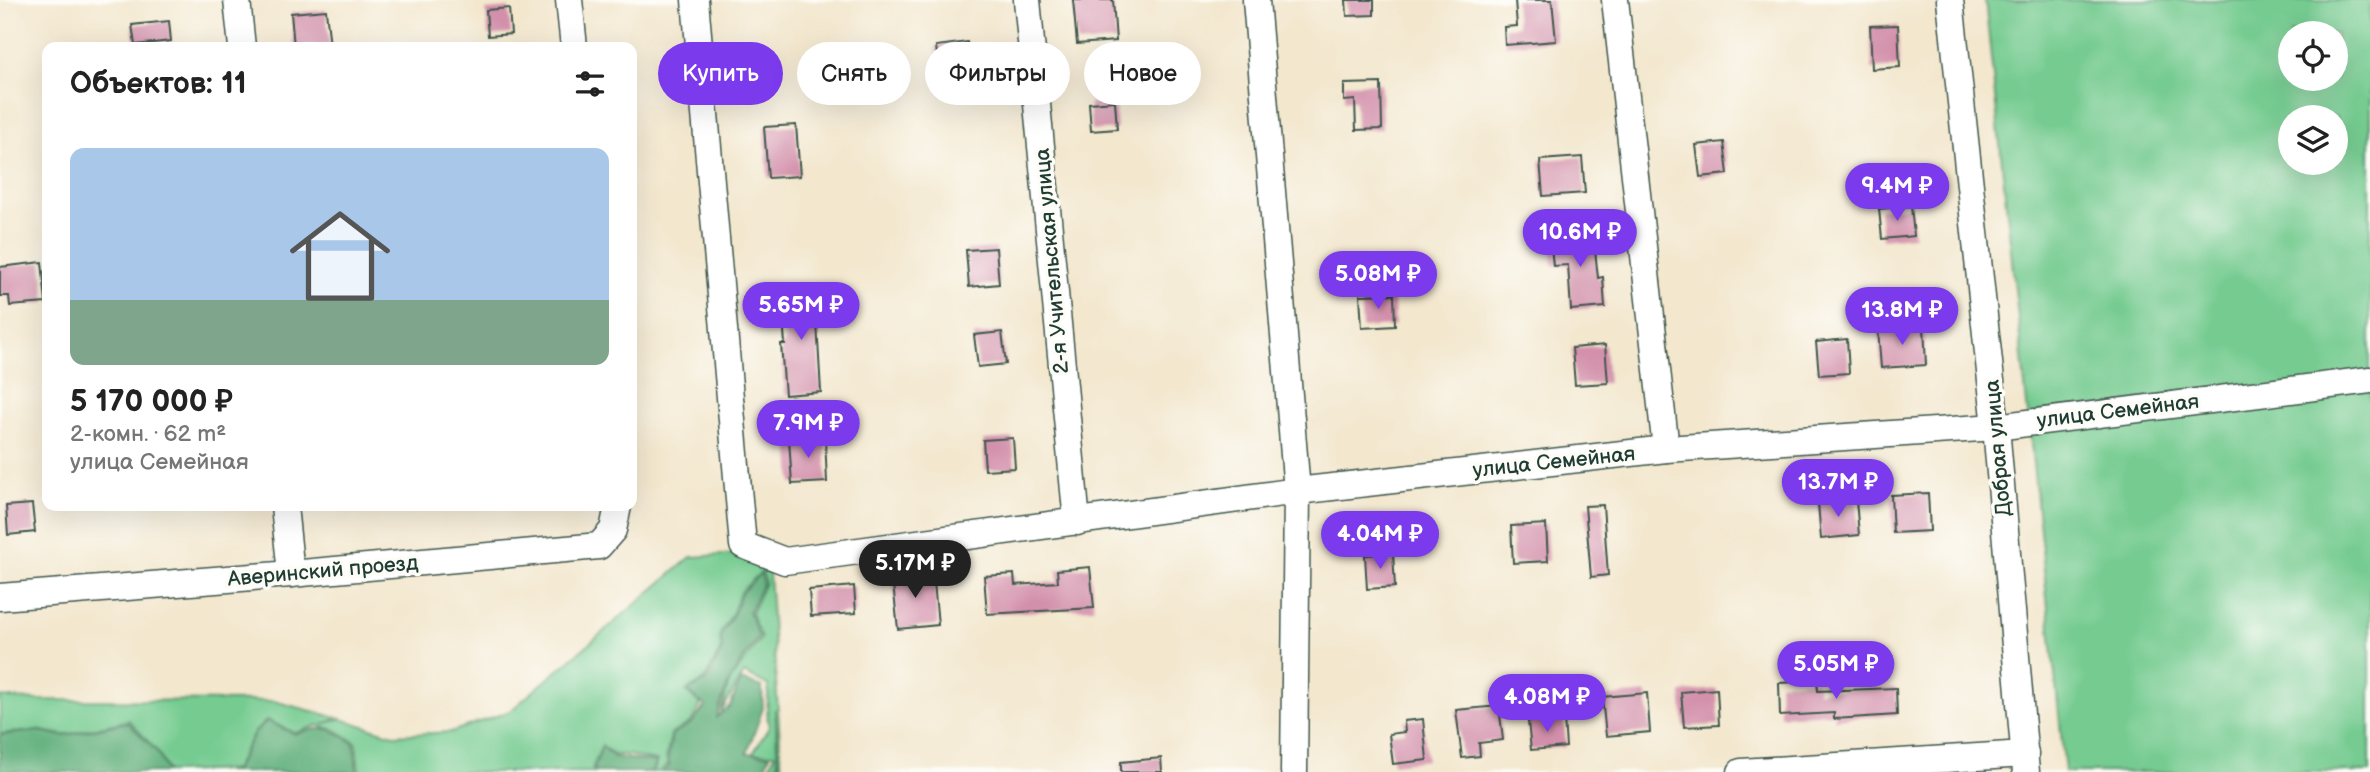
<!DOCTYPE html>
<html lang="ru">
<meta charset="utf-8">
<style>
:root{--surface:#fff;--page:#f6f6f6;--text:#222;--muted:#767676;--accent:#7c3aed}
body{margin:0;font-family:"Balsamiq Sans",sans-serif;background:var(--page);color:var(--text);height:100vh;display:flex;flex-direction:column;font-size:26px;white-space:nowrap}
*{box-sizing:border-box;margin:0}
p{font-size:23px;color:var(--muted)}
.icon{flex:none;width:38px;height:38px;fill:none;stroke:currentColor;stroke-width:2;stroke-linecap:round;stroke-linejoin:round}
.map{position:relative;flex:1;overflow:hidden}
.drawer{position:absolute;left:42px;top:42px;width:595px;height:469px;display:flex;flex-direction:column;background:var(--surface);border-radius:14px;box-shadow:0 7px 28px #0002}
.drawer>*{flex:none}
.banner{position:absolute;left:658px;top:42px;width:665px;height:63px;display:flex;gap:14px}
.fabs{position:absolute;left:2278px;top:21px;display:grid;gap:14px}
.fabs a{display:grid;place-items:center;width:70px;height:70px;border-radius:50%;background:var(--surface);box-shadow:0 7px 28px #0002;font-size:35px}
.price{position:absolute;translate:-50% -60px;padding:0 16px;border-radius:24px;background:var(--accent);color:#fff;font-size:23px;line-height:46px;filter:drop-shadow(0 2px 4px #0008)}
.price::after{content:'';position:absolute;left:50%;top:42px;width:21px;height:16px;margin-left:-10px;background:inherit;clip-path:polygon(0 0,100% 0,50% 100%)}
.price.selected{background:#222;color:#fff}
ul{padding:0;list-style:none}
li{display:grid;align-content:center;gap:14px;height:371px;padding:0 28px}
li span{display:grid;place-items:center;height:217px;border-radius:14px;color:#555}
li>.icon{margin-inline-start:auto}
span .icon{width:126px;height:126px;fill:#fffc;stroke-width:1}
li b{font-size:30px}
h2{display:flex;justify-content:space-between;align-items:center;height:84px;padding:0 28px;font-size:30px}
.tag{padding:0 24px;border-radius:32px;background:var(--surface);box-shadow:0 7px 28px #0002;font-size:24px;line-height:63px}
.tag.selected{background:var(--accent);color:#fff}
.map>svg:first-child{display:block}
.green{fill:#74cb90;stroke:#4a8462;stroke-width:2;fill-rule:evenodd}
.forest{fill:#5faf7a;stroke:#3f7657;stroke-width:2}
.building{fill:#d390ab}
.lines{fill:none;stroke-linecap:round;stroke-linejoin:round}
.minor-casing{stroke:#3f564b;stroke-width:29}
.minor{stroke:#fff;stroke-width:26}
.labels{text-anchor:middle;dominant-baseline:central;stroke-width:7;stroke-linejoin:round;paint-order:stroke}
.street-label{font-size:21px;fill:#1f3d34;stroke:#fdfcf7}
</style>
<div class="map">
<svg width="2370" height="772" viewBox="0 0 2370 772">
<rect width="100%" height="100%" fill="#fdfcf7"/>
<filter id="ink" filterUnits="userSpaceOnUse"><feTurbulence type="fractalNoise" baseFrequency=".0143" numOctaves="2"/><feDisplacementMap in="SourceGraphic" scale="14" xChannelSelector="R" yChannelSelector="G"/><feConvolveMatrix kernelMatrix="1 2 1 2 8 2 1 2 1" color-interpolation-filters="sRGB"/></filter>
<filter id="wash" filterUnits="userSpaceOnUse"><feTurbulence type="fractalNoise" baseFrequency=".00686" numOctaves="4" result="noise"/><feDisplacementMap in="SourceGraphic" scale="28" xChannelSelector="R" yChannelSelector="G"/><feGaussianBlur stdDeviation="1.57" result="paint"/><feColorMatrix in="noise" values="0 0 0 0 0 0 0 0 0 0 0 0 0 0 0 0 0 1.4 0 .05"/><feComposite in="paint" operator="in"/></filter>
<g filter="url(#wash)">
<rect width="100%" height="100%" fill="#f3e7ce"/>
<!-- green -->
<g class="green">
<path d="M1985,0H2370V772H2065ZM2291,33H2336V79H2291ZM2291,117H2336V163H2291Z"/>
<path d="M738,554L769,573L782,772H780L775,709L778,772H767L775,754L753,753L769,727C765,715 769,699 768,685L744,673L721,712L729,682L761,638L751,613L765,583L763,573L761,572L740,592L733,612L720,634L721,649L704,680L686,691L701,705L691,722L671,734L666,758L668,765L660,772H654L657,761L628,755H614L602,745L592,769L595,772H359L356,742L335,730L318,725L295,733L267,720L254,732L234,770L168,772L158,752L129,720L64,735L38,730L0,734V697L35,700L274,701L338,718L323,724L341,719L394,735L451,732L510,711L691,557Z"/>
</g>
<!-- forest -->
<g class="forest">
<path d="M761,573L763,583L749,612L759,637C737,666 726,682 717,717L730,706L741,680L762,687L763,708L747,753L770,755L762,772H663L670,766L668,758L672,735L692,723L705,706L688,691L706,681L722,650L721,635L734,613L741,593Z"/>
<path d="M267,721L295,734C325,725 327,727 354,743L357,772H226L235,771L255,732Z"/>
<path d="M128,722L158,753L167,772H0V735L38,731L63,736Z"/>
<path d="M602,747L614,757L656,762L652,772H597L594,769Z"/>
</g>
<g id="blocks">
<!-- building -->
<g class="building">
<path d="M1073,0H1113L1116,41L1077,44Z"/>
<path d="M1346,0H1374V15L1347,16Z"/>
<path d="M1515,0H1552L1556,41L1505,45L1504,27L1517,26Z"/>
<path d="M509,8L511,34L488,36L486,10Z"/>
<path d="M326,10L330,46L294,47L291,13Z"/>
<path d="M169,21L171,41L135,45L132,25Z"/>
<path d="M1898,25L1900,67L1872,69L1870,26Z"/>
<path d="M967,42L971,77L940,80L936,46Z"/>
<path d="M1381,83L1382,129L1356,130L1355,100L1344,101V84Z"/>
<path d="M1115,101L1117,129L1091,131L1089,103Z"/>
<path d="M796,125L800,176L768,178L764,127Z"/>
<path d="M1724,142L1728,174L1700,177L1696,145Z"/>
<path d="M1582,157L1585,193L1543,196L1540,160Z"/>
<path d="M1911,206L1914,236L1882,239L1879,209Z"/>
<path d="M1593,231L1598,278L1603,277L1605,307L1571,310L1568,265L1553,266L1550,236Z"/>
<path d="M996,248L999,284L969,287L966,250Z"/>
<path d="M42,262L46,303L10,306L9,296H0V267Z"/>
<path d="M815,288L821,392L785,395L781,344H785L781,291Z"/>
<path d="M1394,294L1395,326L1362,328L1360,295Z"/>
<path d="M1924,327L1926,365L1881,368L1878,329Z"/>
<path d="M1002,332L1006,364L978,367L974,335Z"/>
<path d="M1847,339L1849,373L1819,375L1816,342Z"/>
<path d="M1605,345L1608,383L1575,385L1572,348Z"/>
<path d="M825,437L827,482L792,484L789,439Z"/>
<path d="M1013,438L1015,468L985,470L983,440Z"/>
<path d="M1928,493L1930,531L1893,533L1891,495Z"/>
<path d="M1856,500L1859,535L1821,539L1818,503Z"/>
<path d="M32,504L35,532L8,535L6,506Z"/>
<path d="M1603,505L1608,575L1591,577L1585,506Z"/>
<path d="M1546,524L1548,561L1513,563L1511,526Z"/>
<path d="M1393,553L1395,587L1367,589L1365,555Z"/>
<path d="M1090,567L1094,608L987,614L984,576L1014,574L1015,585L1058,582L1057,570Z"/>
<path d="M933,571L938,625L898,629L892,575Z"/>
<path d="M854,586L856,613L811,616L809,590Z"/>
<path d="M1817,681L1818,691L1896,688L1897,715L1834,719V713L1780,716L1779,683Z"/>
<path d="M1717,689L1719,725L1684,727L1681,692Z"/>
<path d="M1647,693L1650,732L1606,736L1602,697Z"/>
<path d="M1499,706L1503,740L1479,743L1480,756L1462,758L1456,710Z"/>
<path d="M1564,718L1566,747L1531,750L1528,721Z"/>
<path d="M1423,719L1427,760L1393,764L1389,734L1405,732L1404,721Z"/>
<path d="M1161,758L1162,772H1121V762Z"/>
</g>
</g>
</g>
<g filter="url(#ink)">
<use href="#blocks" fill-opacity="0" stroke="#3f564b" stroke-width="2"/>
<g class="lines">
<!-- minor casing -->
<g class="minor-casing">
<g id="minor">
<path d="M237,0L242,47"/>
<path d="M569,0L574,47"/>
<path d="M695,0L743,545L785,561L1297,491L1666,449L1996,427L2370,380"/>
<path d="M1027,0L1077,522"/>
<path d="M1256,0L1297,491L1294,772"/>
<path d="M1615,0L1666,449"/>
<path d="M1950,0L1996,427L2026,772"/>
<path d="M284,506L291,574"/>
<path d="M0,597L291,574L599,546L613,530L618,506"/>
<path d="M1741,772L2025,754"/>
</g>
</g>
<!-- minor -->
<use href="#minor" class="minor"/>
</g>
</g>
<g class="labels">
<!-- street labels -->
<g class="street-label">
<text transform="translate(1052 261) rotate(-95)">2-я Учительская улица</text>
<text transform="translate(2118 411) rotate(-7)">улица Семейная</text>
<text transform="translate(1998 448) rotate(-95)">Добрая улица</text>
<text transform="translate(1554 462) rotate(-6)">улица Семейная</text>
<text transform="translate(323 571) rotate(-5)">Аверинский проезд</text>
</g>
</g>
</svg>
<div class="fabs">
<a><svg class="icon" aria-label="locate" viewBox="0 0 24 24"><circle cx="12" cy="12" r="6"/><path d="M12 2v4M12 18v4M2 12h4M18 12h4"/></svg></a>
<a><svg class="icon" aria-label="layers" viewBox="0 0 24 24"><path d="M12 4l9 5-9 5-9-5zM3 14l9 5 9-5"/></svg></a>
</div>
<b class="price" style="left:1897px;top:223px">9.4M ₽</b>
<b class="price" style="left:1580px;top:269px">10.6M ₽</b>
<b class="price" style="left:1378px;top:311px">5.08M ₽</b>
<b class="price" style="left:801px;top:342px">5.65M ₽</b>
<b class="price" style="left:1902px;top:347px">13.8M ₽</b>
<b class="price" style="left:808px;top:460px">7.9M ₽</b>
<b class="price" style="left:1838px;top:519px">13.7M ₽</b>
<b class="price" style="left:1380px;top:571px">4.04M ₽</b>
<b class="price selected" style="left:915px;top:600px">5.17M ₽</b>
<b class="price" style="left:1836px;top:701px">5.05M ₽</b>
<b class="price" style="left:1547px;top:734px">4.08M ₽</b>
<div class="banner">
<a class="tag selected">Купить</a>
<a class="tag">Снять</a>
<a class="tag">Фильтры</a>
<a class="tag">Новое</a>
</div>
<section class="drawer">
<h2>Объектов: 11<svg class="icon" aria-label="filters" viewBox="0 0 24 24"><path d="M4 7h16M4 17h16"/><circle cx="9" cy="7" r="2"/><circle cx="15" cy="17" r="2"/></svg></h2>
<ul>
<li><span style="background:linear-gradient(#a9c7e8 70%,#7fa58c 0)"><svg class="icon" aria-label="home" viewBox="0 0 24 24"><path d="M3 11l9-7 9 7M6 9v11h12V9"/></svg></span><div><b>5 170 000 ₽</b><p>2-комн. · 62 m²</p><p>улица Семейная</p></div></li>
</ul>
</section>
</div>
